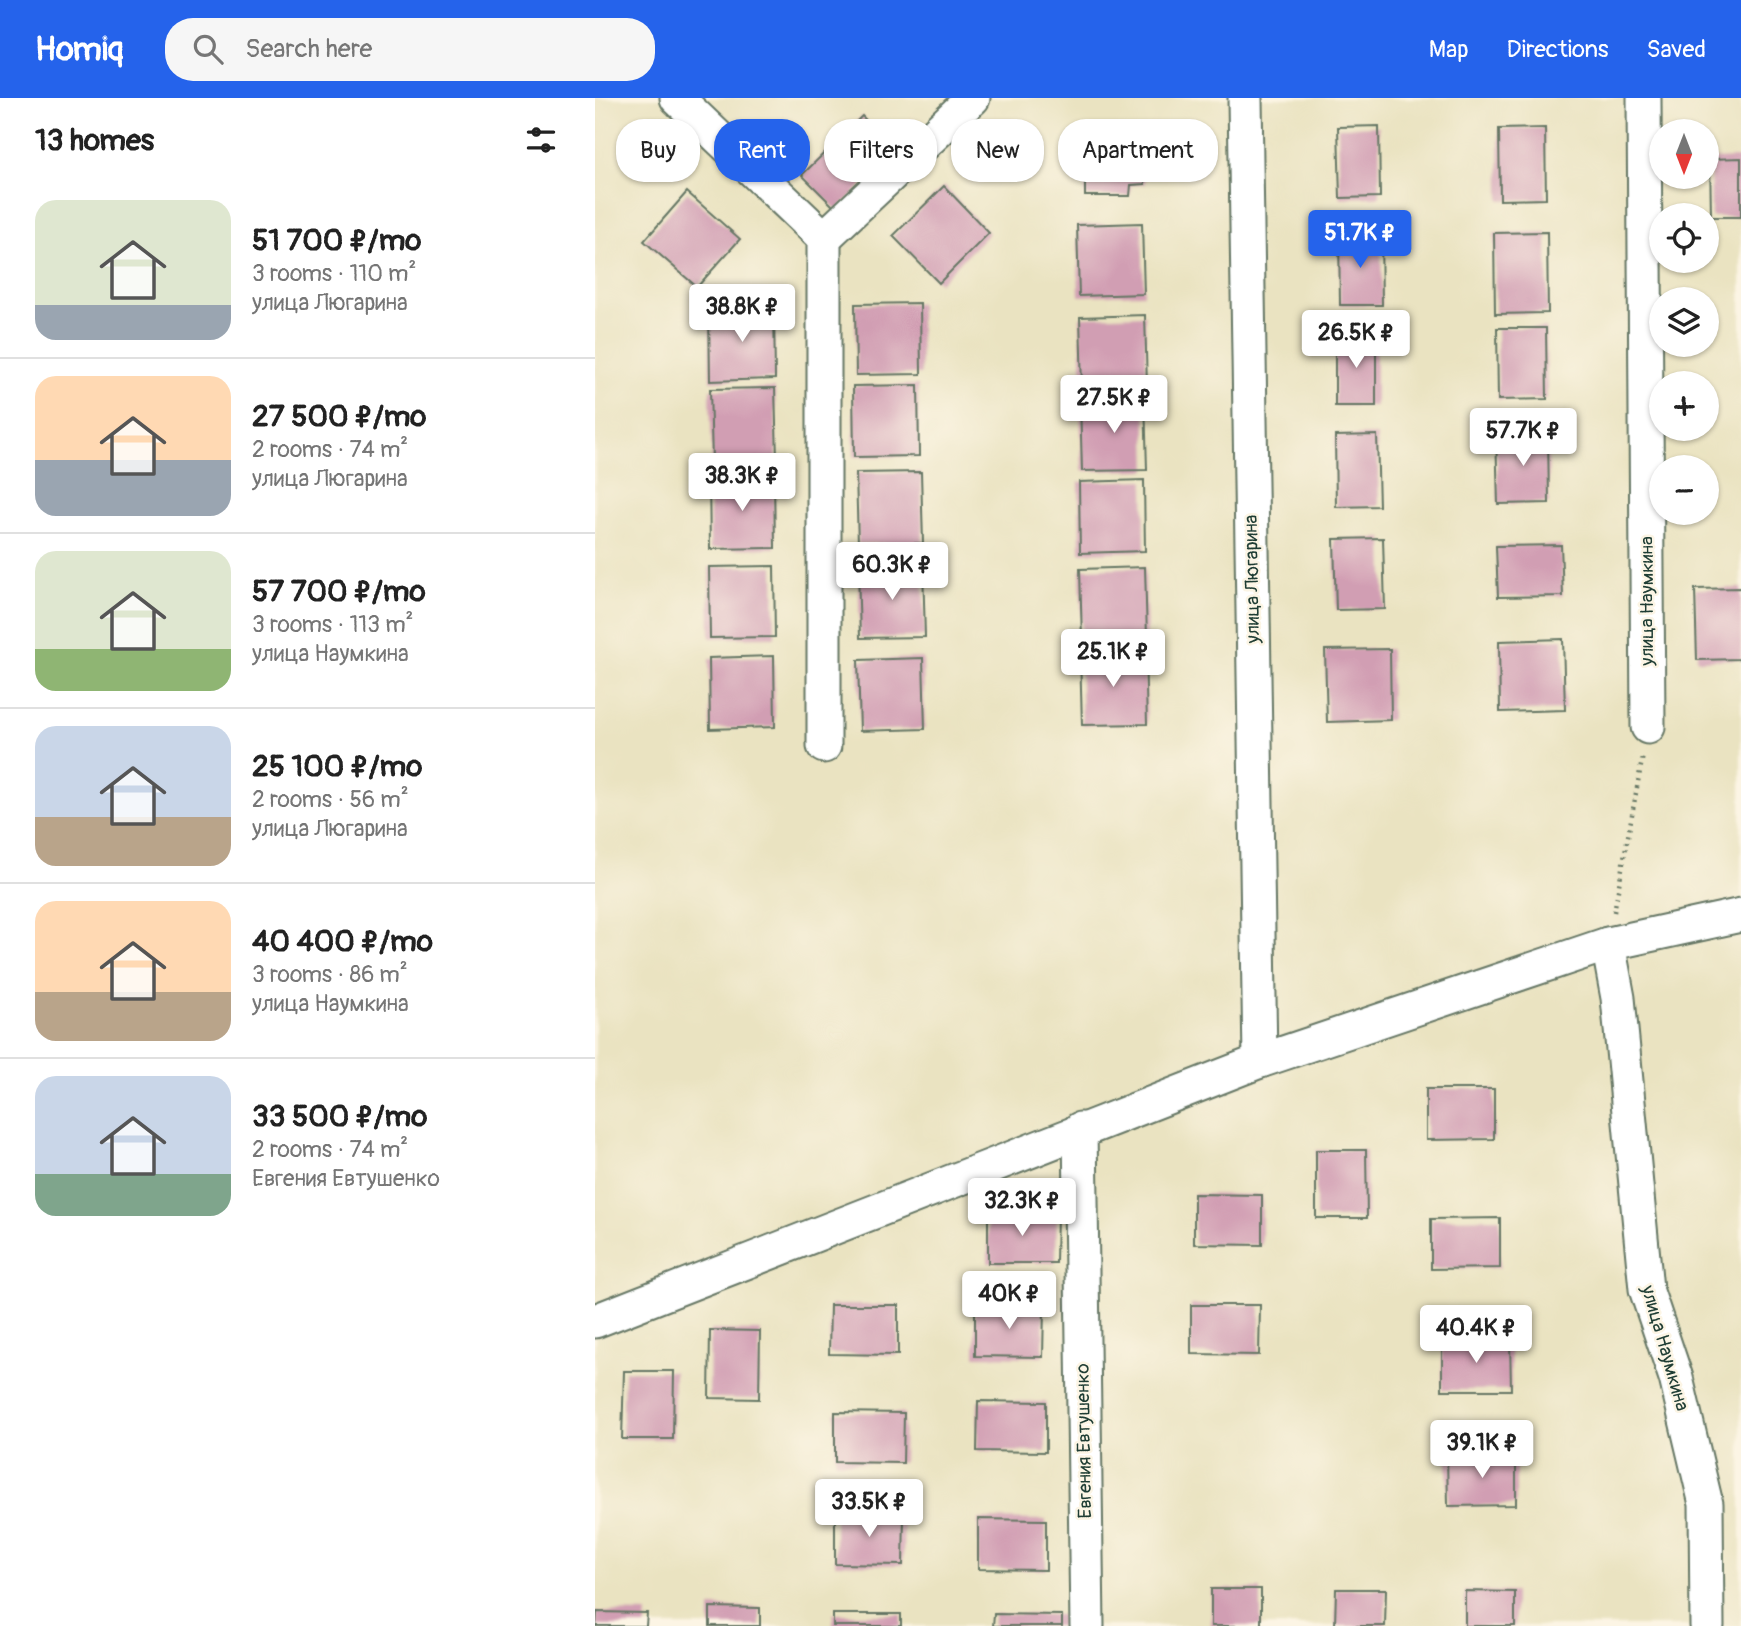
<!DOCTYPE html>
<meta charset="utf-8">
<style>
:root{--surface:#fff;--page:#f6f6f6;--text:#222;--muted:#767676;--line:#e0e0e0;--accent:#2563eb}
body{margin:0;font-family:Pangolin,sans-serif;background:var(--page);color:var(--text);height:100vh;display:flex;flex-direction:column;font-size:26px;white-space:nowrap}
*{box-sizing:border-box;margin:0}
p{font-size:23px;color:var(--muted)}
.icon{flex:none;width:38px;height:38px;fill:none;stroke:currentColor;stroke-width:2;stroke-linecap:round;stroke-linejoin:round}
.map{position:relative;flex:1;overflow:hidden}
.sheet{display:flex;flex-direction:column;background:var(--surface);width:595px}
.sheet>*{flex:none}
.guide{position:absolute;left:21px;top:21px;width:665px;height:63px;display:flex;gap:14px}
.needle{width:46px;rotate:180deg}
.buttons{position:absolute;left:1054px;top:21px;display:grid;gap:14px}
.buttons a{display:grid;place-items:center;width:70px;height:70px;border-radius:50%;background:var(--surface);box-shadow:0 2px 5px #0004;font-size:35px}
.price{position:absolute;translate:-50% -60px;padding:0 16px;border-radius:7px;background:#fff;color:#222;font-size:23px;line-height:46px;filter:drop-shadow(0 2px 4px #0008)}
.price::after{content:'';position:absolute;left:50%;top:42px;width:21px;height:16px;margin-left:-10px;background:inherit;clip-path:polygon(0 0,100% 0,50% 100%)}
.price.selected{background:var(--accent);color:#fff}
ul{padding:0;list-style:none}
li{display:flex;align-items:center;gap:21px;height:175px;padding:0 35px}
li+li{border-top:2px solid var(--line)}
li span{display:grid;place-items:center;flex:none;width:196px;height:140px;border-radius:21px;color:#555}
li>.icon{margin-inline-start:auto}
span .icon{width:84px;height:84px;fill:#fffc;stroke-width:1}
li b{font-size:30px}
h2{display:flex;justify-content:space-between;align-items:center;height:84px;padding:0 35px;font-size:30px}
.pill{padding:0 24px;border-radius:28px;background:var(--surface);box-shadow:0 2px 5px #0004;font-size:24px;line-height:63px}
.pill.selected{background:var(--accent);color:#fff}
header{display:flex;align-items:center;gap:42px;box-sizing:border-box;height:98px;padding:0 35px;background:var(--accent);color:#fff}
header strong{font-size:33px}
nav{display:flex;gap:38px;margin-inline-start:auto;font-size:24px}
.search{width:490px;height:63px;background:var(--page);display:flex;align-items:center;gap:18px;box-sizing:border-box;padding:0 24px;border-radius:28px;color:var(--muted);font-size:26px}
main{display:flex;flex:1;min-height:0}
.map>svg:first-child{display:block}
.building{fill:#d19eb3}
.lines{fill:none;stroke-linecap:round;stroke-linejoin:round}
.minor-casing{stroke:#667765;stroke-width:37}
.path{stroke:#667765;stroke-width:4.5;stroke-dasharray:2 5;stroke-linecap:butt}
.minor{stroke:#fff;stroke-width:33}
.labels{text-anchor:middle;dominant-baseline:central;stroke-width:5;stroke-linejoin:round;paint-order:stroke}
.street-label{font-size:19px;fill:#1f3d34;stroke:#fcf5e5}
</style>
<header>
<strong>Homiq</strong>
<div class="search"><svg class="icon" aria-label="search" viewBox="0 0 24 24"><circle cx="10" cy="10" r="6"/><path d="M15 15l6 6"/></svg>Search here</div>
<nav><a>Map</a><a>Directions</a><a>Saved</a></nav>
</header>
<main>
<section class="sheet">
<h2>13 homes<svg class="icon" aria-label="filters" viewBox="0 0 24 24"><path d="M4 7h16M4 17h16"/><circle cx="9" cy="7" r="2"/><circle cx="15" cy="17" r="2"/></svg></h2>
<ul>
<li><span style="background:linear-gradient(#dfe7d0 75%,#9aa5b1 0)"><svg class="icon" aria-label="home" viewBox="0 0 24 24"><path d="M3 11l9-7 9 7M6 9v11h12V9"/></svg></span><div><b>51 700 ₽/mo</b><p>3 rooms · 110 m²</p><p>улица Люгарина</p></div></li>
<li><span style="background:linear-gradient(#ffd9b3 60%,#9aa5b1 0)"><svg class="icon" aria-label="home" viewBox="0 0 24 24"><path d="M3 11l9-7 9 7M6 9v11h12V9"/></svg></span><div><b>27 500 ₽/mo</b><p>2 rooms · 74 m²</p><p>улица Люгарина</p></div></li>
<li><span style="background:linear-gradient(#dfe7d0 70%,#8fb573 0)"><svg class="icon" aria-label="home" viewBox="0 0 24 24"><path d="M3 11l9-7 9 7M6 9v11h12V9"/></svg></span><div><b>57 700 ₽/mo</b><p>3 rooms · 113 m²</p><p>улица Наумкина</p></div></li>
<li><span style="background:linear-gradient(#c9d6e8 65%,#b9a48a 0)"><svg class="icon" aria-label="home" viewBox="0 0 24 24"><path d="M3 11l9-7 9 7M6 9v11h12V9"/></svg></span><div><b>25 100 ₽/mo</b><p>2 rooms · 56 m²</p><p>улица Люгарина</p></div></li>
<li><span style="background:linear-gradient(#ffd9b3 65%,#b9a48a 0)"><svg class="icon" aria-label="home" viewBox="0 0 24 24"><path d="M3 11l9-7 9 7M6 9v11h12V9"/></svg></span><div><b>40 400 ₽/mo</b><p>3 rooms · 86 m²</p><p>улица Наумкина</p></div></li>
<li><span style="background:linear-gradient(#c9d6e8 70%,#7fa58c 0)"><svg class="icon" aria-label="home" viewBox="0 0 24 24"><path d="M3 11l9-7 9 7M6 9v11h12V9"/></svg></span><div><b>33 500 ₽/mo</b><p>2 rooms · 74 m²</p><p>Евгения Евтушенко</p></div></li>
</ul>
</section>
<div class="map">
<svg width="1146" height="1528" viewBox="0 0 1146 1528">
<rect width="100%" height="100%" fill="#fcf5e5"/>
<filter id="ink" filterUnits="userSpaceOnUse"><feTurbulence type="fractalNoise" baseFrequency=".0143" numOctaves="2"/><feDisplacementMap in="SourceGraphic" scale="14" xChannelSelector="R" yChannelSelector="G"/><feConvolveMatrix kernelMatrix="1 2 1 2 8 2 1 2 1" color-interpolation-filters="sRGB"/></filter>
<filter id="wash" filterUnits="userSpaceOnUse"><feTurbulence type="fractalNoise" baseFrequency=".00686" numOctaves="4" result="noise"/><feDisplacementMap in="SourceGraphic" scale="28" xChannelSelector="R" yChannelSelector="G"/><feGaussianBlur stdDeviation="1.57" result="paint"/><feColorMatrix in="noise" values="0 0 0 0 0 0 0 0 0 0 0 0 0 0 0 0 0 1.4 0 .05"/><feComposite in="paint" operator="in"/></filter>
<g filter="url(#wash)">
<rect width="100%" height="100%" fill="#eae3c1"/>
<g id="blocks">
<!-- building -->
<g class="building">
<path d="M267,18L301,54L242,112L207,77Z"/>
<path d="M784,28L785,99L745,100L743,29Z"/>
<path d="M950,30L951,101L905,102L904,31Z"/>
<path d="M536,48V65H550V86L536,87L535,98H490V49Z"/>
<path d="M1146,60V119H1116L1115,61Z"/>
<path d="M349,88L394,135L344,185L298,138Z"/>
<path d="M92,94L145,141L102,189L49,143Z"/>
<path d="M547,125L549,196L484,198L482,127Z"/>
<path d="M952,134L953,215L900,216L899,135Z"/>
<path d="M744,136H786L787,207H745Z"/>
<path d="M325,205L326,276L261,277L260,206Z"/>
<path d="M179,210L180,281L115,283L114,212Z"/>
<path d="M550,217L552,289L487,290L485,219Z"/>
<path d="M902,230H951L952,301L903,302Z"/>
<rect x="740" y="237" width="41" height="71"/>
<path d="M323,287L324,358L259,359L258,288Z"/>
<path d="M180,290L182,361L117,362L115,291Z"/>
<path d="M550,301L552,372L487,373L485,302Z"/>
<path d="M901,335H953L954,405L903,406Z"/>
<path d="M782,337L784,408L741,409L740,338Z"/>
<path d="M326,374L328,445L263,446L261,375Z"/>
<path d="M179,379L180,450L115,451L114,380Z"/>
<path d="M549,382L550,453L485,455L484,384Z"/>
<path d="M788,440L790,511L741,512L739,441Z"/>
<path d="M966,447L968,498L903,499L901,448Z"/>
<path d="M179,468L180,539L115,540L114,469Z"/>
<path d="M328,468L330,539L265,540L263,469Z"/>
<path d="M550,469L552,540L487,542L485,471Z"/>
<path d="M1146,490V561L1102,562L1100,491Z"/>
<path d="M968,541L970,612L905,614L904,543Z"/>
<path d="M795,551L796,622L732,624L730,552Z"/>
<path d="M550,555L552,626L487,627L485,556Z"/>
<path d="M179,558L180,629L115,631L114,560Z"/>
<path d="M328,560L330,631L265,633L263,562Z"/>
<path d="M831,991H899V1041L831,1042Z"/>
<path d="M721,1052H771L772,1120H721Z"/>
<path d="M599,1096L667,1097V1147L599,1146Z"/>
<path d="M393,1115H462L461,1165H393Z"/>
<path d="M905,1120V1170L836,1171V1121Z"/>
<path d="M235,1207H303V1257L234,1256Z"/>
<path d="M596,1207H665L664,1257L596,1256Z"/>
<path d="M380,1208H449L448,1259L380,1258Z"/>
<path d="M115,1232L165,1233L164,1301L114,1300Z"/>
<path d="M847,1242H915L916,1292H847Z"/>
<path d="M29,1273H79L78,1341H27Z"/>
<path d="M383,1303L451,1304V1354L382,1353Z"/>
<path d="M240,1314L309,1315L308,1365L240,1364Z"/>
<path d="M852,1357H921V1407L853,1408Z"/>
<path d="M240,1416L309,1417L308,1467L240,1466Z"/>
<path d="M383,1421L451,1422V1472L383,1471Z"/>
<rect x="616" y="1491" width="50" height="37"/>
<path d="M741,1491H791L790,1528H740Z"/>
<path d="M870,1493L920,1494V1528H870Z"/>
<path d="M115,1509L165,1510V1528H115Z"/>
<path d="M2,1514L52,1515L51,1528H1Z"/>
<rect x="238" y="1516" width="68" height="12"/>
<path d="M399,1516L467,1517V1528H398Z"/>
</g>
</g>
</g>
<g filter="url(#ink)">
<use href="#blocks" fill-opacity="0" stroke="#667765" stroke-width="2"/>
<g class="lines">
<!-- minor casing -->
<g class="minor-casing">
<g id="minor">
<path d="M82,0L229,140V648"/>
<path d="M650,0L665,963"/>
<path d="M1049,0L1053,629"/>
<path d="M229,140L378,0"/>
<path d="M1013,846L1023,900L1051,1191L1081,1280L1111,1406L1112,1528"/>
<path d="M485,1031L492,1528"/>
<path d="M0,1223L665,963L1013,846L1146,817"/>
</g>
</g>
<!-- path -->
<path class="path" d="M1019,814L1048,657"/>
<!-- minor -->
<use href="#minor" class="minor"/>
</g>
</g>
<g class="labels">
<!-- street labels -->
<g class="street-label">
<text transform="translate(657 481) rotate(-91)">улица Люгарина</text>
<text transform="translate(1052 503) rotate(-90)">улица Наумкина</text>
<text transform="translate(1070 1250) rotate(74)">улица Наумкина</text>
<text transform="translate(489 1343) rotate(-91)">Евгения Евтушенко</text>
</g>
</g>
</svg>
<div class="buttons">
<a><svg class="needle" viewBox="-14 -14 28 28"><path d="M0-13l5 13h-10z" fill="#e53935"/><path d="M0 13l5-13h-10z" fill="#767676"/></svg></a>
<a><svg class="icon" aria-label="locate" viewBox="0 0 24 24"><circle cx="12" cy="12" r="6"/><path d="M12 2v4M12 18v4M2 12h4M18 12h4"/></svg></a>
<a><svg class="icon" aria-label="layers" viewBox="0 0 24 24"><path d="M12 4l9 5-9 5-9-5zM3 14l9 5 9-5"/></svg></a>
<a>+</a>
<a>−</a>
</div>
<b class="price selected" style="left:765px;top:172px">51.7K ₽</b>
<b class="price" style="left:147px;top:246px">38.8K ₽</b>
<b class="price" style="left:761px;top:272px">26.5K ₽</b>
<b class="price" style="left:519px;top:337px">27.5K ₽</b>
<b class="price" style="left:928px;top:370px">57.7K ₽</b>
<b class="price" style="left:147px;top:415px">38.3K ₽</b>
<b class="price" style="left:297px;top:504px">60.3K ₽</b>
<b class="price" style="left:518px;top:591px">25.1K ₽</b>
<b class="price" style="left:427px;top:1140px">32.3K ₽</b>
<b class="price" style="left:414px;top:1233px">40K ₽</b>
<b class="price" style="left:881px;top:1267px">40.4K ₽</b>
<b class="price" style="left:887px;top:1382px">39.1K ₽</b>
<b class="price" style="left:274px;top:1441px">33.5K ₽</b>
<div class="guide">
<a class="pill">Buy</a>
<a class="pill selected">Rent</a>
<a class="pill">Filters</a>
<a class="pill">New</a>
<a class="pill">Apartment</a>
</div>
</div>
</main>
